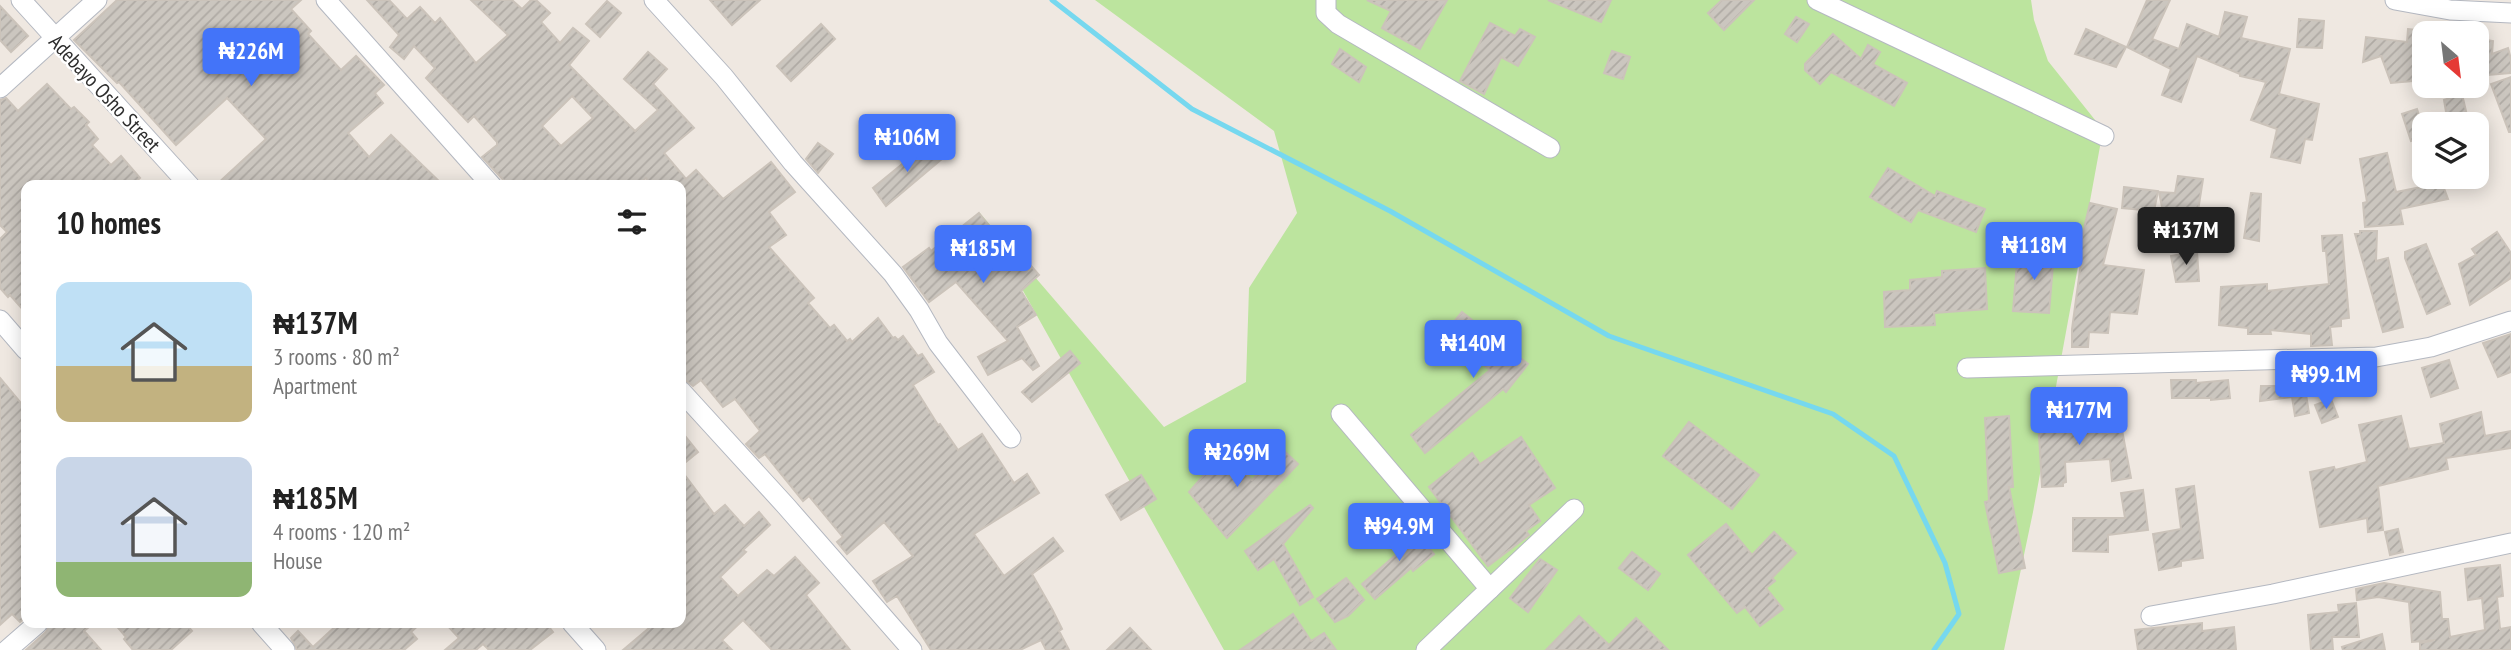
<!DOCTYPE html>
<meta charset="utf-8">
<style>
:root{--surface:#fff;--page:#f6f6f6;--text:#222;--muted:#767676;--accent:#4374f9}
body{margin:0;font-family:"PT Sans Narrow",sans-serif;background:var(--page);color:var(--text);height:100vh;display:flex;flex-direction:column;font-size:26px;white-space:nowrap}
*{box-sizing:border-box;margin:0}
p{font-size:23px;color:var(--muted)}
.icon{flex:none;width:38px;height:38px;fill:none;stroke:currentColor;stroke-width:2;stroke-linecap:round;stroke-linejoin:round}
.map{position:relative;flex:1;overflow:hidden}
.panel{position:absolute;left:21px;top:180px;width:665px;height:448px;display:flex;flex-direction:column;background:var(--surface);border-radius:14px;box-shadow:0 4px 18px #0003}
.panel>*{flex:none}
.needle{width:46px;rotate:152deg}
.fabs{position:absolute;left:2412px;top:21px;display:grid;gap:14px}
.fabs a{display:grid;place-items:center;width:77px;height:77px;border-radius:14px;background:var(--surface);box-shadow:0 4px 18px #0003;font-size:35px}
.price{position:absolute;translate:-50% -60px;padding:0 16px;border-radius:7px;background:var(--accent);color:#fff;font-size:23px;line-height:46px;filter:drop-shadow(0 2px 4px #0008)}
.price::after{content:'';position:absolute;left:50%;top:42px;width:21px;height:16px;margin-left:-10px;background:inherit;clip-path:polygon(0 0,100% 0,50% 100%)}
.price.current{background:#222;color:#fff}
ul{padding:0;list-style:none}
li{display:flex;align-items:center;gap:21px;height:175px;padding:0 35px}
li span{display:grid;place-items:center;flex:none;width:196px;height:140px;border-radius:14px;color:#555}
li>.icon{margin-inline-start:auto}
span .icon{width:84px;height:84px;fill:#fffc;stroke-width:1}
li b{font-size:30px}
h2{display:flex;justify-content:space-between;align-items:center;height:84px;padding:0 35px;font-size:30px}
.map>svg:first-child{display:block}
.grass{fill:#bce49e}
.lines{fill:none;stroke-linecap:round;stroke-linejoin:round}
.stream{stroke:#76d8ef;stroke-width:5}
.building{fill:url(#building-hatch);stroke:#cbc3ba;stroke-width:2;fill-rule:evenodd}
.minor-casing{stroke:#b4b8c1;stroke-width:21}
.minor{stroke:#fff;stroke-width:19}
.labels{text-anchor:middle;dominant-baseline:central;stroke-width:5;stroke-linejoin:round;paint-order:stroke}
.street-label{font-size:21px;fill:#2e2e2e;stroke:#fff}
</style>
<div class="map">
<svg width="2511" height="650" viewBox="0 0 2511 650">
<defs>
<pattern id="building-hatch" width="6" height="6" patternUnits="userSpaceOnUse" patternTransform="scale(1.75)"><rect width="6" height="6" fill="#cbc6bf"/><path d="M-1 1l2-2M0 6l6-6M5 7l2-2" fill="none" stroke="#afaaa4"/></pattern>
</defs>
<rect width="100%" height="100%" fill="#efe8e1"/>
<!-- grass -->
<path class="grass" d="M1095,0H2031L2034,20L2048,61L2103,130L2033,512L2004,650H1224L979,212L1164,427L1246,382L1249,288L1297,213L1274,131Z"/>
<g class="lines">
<!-- stream -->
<path class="stream" d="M1052,0L1192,109L1390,211L1609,336L1833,414L1894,456L1945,563L1959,614L1934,650"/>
</g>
<!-- building -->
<g class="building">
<path d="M117,0H301L291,9L311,31L308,34L341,70L356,56L384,85L375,93L383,103L348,133L369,157L391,135L444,186H215L266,139L227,98L176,145L119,82L117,83L74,40ZM227,34L245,54L225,73L207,52Z"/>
<path d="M367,0H389L407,19L420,7L435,23L440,18L476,63L508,35L471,0H512L522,9L531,0H536L550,13L541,22L560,43L573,28L589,41L569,65L635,131L658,110L624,79L648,52L667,69L653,84L694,128L664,153L686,179L696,170L723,199L771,162L795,192L769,212L786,235L769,247L814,298L808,303L830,328L834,325L847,341L850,339L852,342L878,318L893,338L895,337L898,340L903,336L918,356L922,354L934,372L913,385L938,425L940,424L958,450L982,434L1014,483L1027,474L1039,493L974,534L1004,576L1053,538L1063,551L1032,574L1052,609L1062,629L1059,631L1069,650H1046L1041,640L1020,650H931L897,596L887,602L873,581L913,556L884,522L847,554L837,542L843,537L809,496L803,501L765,454L759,458L746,444L760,431L735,399L723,407L701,380L693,386L685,380L681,379V186H652L646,178L636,186H509L482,157L497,145V142L474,116L468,122L426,78L435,68L414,46L404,59L390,47L399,35ZM572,96L593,118L561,146L542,126Z"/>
<path d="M710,0H760L732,25Z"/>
<path d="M1367,0H1447L1420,49L1382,28L1391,11Z"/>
<path d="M1548,0H1611L1601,22Z"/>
<path d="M1722,0H1754L1724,30L1708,13Z"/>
<path d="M2147,0H2170L2152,39L2179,49L2187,24L2219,37L2225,12L2247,17L2241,38L2290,49L2279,94L2319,104L2312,140L2305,139L2300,163L2271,157L2277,129L2251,120L2266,82L2240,76V74L2197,56L2181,102L2162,95L2171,69L2127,47Z"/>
<path d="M607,1L621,13L600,37L586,24Z"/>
<path d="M0,6L28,36L11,52L0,40Z"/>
<path d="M1796,17L1809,24L1797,42L1785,34Z"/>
<path d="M2299,19L2324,21L2322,48L2297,47Z"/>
<path d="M1490,23L1515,36L1520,29L1535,37L1518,66L1501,57L1484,94L1460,81Z"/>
<path d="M821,24L835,39L791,81L777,66Z"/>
<path d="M2086,29L2126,47L2116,67L2075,54Z"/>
<path d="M2408,29L2424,31V80L2391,83L2381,56L2363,62L2366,37L2407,42Z"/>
<path d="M1833,34L1861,59L1868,45L1880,52L1873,64L1907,83L1894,106L1831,72L1820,84L1805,70V64Z"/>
<path d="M2476,38L2493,41L2492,54L2508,48L2511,59V73L2488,75L2485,68L2476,70Z"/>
<path d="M1340,49L1366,67L1359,82L1332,64Z"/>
<path d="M1612,51L1630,57L1623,79L1604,73Z"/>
<path d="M2511,77V132H2509L2491,84Z"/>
<path d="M47,84L71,109L74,107L89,122L86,125L98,139L92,145L111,165L121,156L140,178L131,186H26V313L10,295L8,297L0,288V239L7,232L0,225V100L6,98L18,111Z"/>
<path d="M2462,94L2469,124H2448L2444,100Z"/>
<path d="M2417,109L2424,130V137L2411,141L2402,114Z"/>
<path d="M818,143L833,154L818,173L806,159Z"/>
<path d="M928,143L942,159L886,206L873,188Z"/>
<path d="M2387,153L2396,192L2442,183L2448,199L2400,209L2403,224L2365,227L2363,203L2367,202L2360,159Z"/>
<path d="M1888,168L1935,196L1937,191L1985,209L1976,232L1918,210L1911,222L1870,197Z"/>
<path d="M2178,176L2203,179L2195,230L2170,227L2172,213L2163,212L2159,192L2175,193Z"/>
<path d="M2124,187L2158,191L2154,211L2122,208Z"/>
<path d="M2251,193L2261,194L2259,241L2244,238Z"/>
<path d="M2090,203L2117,209L2103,265L2144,270L2137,314L2110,312L2108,333L2089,332L2088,347H2072V329L2082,255L2078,254Z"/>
<path d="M979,213L1007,248L1012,244L1039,275L1021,291L1036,315L1017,327L1039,366L1033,370L1022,358L988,375L978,357L1008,341L956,282L929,302L903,267L929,248L931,251Z"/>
<path d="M2360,231H2377L2376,261L2388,258L2403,327L2383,332L2355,234H2360Z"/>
<path d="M2497,232L2511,253V278L2470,305L2459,264L2476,255L2472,249Z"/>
<path d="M2342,235L2349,318L2341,319V326L2330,327L2332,345L2311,346V334L2270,330L2271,334H2248V328L2219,325L2221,287L2267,284V291L2329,284L2326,251H2323L2322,236Z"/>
<path d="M2426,244L2450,304L2427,314L2405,258V252Z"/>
<path d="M2018,250L2054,252L2049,313L2013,311Z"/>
<path d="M2197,251L2199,281L2176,282L2171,256Z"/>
<path d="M1985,268L1987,309L1934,313L1935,325L1885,327L1884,292L1910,290V280L1942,277V271Z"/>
<path d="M1462,312L1528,364L1506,392L1503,389L1425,453L1411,435L1490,370L1444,334Z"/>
<path d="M2511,334V372L2498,377L2483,343Z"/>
<path d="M1070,351L1080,363L1032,402L1022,392Z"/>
<path d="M2449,360L2458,388L2431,397L2422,368Z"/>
<path d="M0,378L26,409V617L20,622L12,614L0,625Z"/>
<path d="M2171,380H2196V383L2228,380L2230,398L2211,400V398H2172Z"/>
<path d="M2304,382L2309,413L2295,416L2292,397L2260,401L2261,386H2290Z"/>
<path d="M2331,399L2338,417L2322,423L2315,405Z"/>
<path d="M2481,412L2485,436L2511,431V448L2446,458L2448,469L2378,486L2383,530L2368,532L2367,518L2320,527L2310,472L2334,467L2335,470L2367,462L2359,425L2401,416L2409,449L2444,443L2440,424Z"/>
<path d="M2102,415L2103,434L2122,430L2131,478L2112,481L2110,459L2065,462L2066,482L2063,483V486L2042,487L2038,417Z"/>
<path d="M2009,416L2013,487H2009L2025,568L1999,573L1985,502L1989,501L1985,418Z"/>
<path d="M1689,422L1759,475L1732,509L1663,456Z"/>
<path d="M681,431L698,452L681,466Z"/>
<path d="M1521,437L1555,488L1529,505L1540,521L1526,531L1529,535L1488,566L1429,487L1472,453L1480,464Z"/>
<path d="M1219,448L1252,480L1282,449L1298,464L1227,538L1189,492L1212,466L1207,460Z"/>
<path d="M681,470L714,514L725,505L744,526L759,512L770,525L743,550L746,552L720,577L738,596L767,570L774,576L795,557L819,583L806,595L850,650H772L743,620L722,640L732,650H623L655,623H681Z"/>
<path d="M1141,475L1156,499L1121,520L1106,495Z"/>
<path d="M2194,486L2203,558L2181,561V566L2159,570L2153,534L2181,529L2176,489Z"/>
<path d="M2143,490L2148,530L2108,535V552L2073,551V518H2125L2121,493Z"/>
<path d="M1310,505L1313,508L1283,544L1313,597L1300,605L1274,559L1258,570L1245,551Z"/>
<path d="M1726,524L1752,555L1774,532L1796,553L1772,578L1775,581L1766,588L1783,609L1760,626L1745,607L1737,613L1688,555Z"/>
<path d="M1413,529L1434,554L1413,571L1411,568L1375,599L1362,584L1398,553L1393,545Z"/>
<path d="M2398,529L2403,552L2390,555L2385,532Z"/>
<path d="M1632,552L1660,574L1648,590L1619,568Z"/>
<path d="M1540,559L1557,570L1528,612L1510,598Z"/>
<path d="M2500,565L2503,596L2497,597L2500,629L2511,627V650H2420V643L2435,640L2412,642L2409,602L2378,597L2357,600L2356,589L2384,583L2440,592L2442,619H2448L2450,637L2485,630L2482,598L2468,600L2465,569Z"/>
<path d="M1346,578L1364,600L1348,616L1335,622L1317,599Z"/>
<path d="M2356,603L2359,637H2332L2333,650H2311L2308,615L2339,612L2338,605Z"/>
<path d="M1293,614L1311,641L1324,633L1336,650H1240Z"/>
<path d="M1579,616L1609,645L1636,618L1668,650H1546Z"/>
<path d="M50,623H94L84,631L101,650H26L46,632Z"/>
<path d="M114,623H185L192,631L171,650H133L124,639L126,637Z"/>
<path d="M339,623H421L411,632L417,639L404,650H297L291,638L298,631L313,647Z"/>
<path d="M445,623H546L553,632L530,650H489L483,644L476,650H445L459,638Z"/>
<path d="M2202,623V631L2234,627L2236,650H2138L2135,630Z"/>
<path d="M1130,628L1151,650H1107Z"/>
<path d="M2382,634L2385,650H2343L2342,647Z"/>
</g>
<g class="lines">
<!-- minor casing -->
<g class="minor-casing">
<g id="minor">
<path d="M21,0L190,186"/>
<path d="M326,0L492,186"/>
<path d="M654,0L724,77L793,163L893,274L919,310L938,343L1011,438"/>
<path d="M1326,0V13L1338,24L1550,148"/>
<path d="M1817,0L2104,136"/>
<path d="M2395,0L2450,10L2511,13"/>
<path d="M0,88L97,0"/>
<path d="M0,320L26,350"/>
<path d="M1967,368L2376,357L2431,347L2511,321"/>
<path d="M681,391L786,506L912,650"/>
<path d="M1341,414L1490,589"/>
<path d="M2151,616L2273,594L2511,543"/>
<path d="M261,623L285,650"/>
<path d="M572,623L596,650"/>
<path d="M7,650L38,623"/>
<path d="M1426,650L1574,509"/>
</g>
</g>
<!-- minor -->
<use href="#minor" class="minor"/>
</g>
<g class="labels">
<!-- street labels -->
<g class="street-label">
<text transform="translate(105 93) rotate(47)">Adebayo Osho Street</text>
</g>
</g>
</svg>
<div class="fabs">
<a><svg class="needle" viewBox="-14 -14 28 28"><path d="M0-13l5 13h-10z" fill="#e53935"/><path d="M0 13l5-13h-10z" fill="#767676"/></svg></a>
<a><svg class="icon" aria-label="layers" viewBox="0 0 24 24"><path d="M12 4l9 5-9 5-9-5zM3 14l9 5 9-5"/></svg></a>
</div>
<b class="price" style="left:251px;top:88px">₦226M</b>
<b class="price" style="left:907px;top:174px">₦106M</b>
<b class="price current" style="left:2186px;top:267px">₦137M</b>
<b class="price" style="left:2034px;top:282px">₦118M</b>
<b class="price" style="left:983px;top:285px">₦185M</b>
<b class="price" style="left:1473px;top:380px">₦140M</b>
<b class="price" style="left:2326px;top:411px">₦99.1M</b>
<b class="price" style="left:2079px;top:447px">₦177M</b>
<b class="price" style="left:1237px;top:489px">₦269M</b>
<b class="price" style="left:1399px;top:563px">₦94.9M</b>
<section class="panel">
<h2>10 homes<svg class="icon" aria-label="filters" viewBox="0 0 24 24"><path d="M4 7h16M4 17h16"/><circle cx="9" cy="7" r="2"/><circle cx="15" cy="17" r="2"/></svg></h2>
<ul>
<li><span style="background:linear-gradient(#bfe0f5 60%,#c2b280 0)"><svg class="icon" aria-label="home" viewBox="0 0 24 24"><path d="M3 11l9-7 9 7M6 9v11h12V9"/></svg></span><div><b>₦137M</b><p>3 rooms · 80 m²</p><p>Apartment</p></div></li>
<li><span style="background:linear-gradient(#c9d6e8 75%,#8fb573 0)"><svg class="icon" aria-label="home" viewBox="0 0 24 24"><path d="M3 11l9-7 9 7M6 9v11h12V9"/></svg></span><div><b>₦185M</b><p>4 rooms · 120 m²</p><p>House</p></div></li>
</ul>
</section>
</div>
